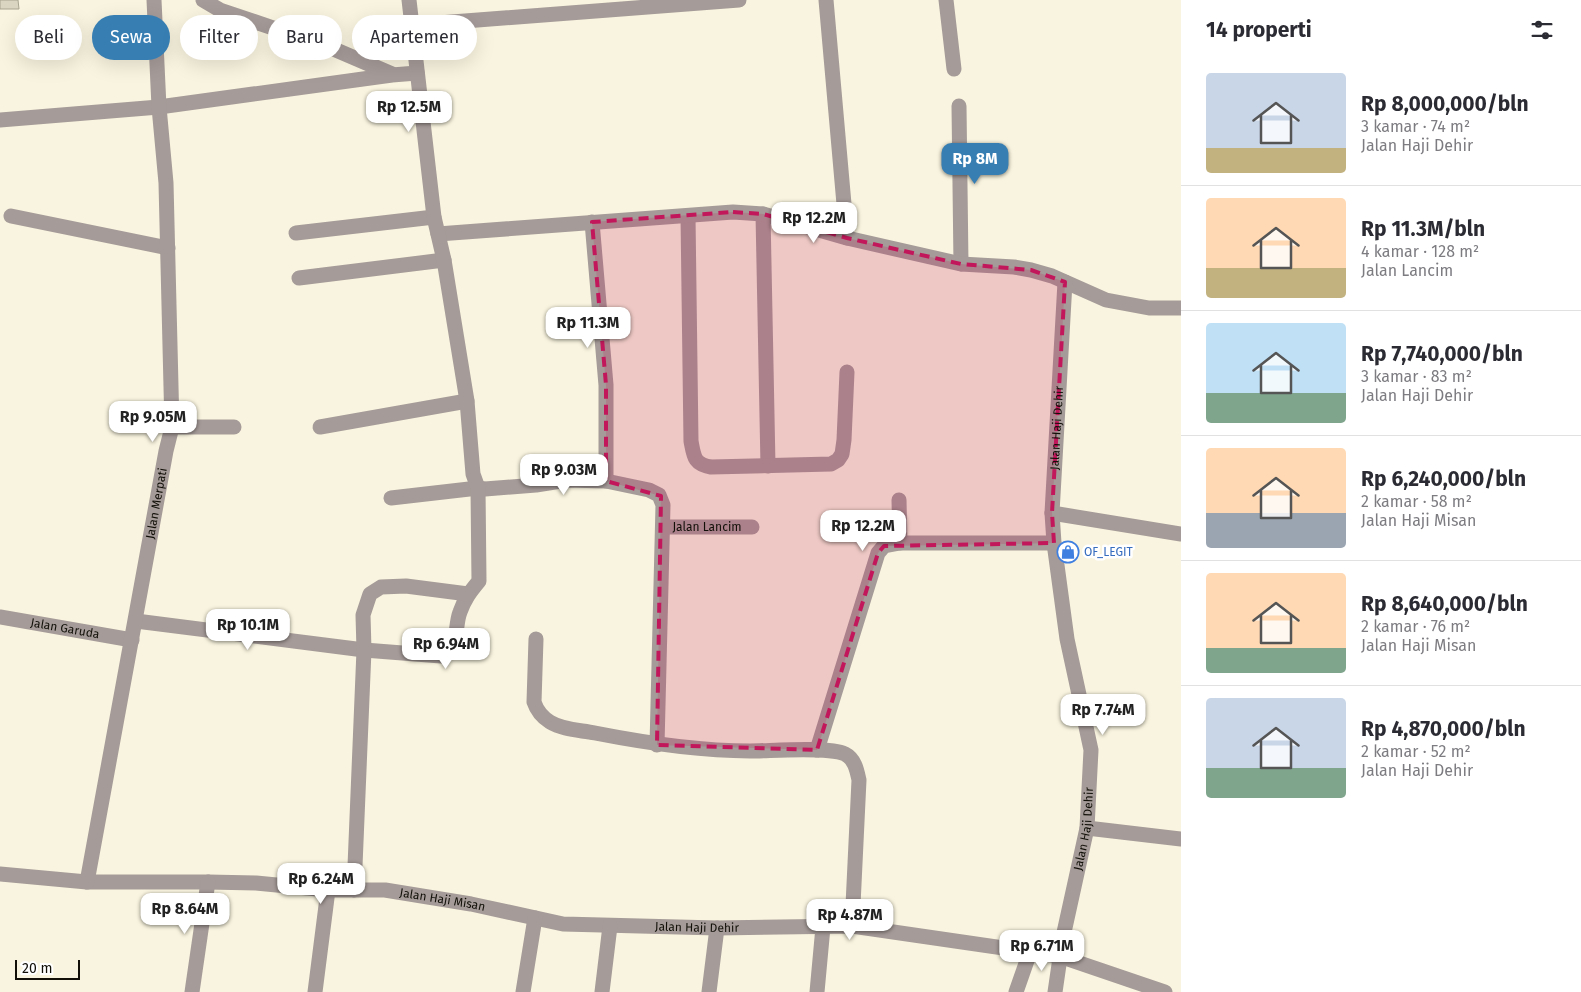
<!DOCTYPE html>
<html lang="id">
<meta charset="utf-8">
<style>
:root{--surface:#fff;--page:#f2f2f3;--text:#2b2b33;--muted:#7c7c81;--line:#e1e1e2;--accent:#377fb3}
body{margin:0;font-family:"Fira Sans",sans-serif;background:var(--page);color:var(--text);height:100vh;display:flex;flex-direction:column;font-size:19px;white-space:nowrap}
*{box-sizing:border-box;margin:0}
p{font-size:16px;color:var(--muted)}
.icon{flex:none;width:28px;height:28px;fill:none;stroke:currentColor;stroke-width:2;stroke-linecap:round;stroke-linejoin:round}
.map{position:relative;flex:1;overflow:hidden}
.panel{display:flex;flex-direction:column;background:var(--surface);width:400px}
.panel>*{flex:none}
.banner{position:absolute;left:15px;top:15px;width:475px;height:45px;display:flex;gap:10px}
.scale{position:absolute;left:15px;bottom:12px;width:65px;box-sizing:border-box;padding-left:5px;border:2px solid #110f08;border-top:0;font-size:14px;line-height:18px;white-space:nowrap;color:#110f08;-webkit-text-stroke:4px #fff;paint-order:stroke}
.price{position:absolute;translate:-50% -42px;padding:0 11px;border-radius:10px;background:#fff;color:#222;font-size:16px;line-height:32px;filter:drop-shadow(0 1px 2px #0008)}
.price::after{content:'';position:absolute;left:50%;top:30px;width:15px;height:11px;margin-left:-8px;background:inherit;clip-path:polygon(0 0,100% 0,50% 100%)}
.price.on{background:var(--accent);color:#fff}
ul{padding:0;list-style:none}
li{display:flex;align-items:center;gap:15px;height:125px;padding:0 25px}
li+li{border-top:1px solid var(--line)}
li span{display:grid;place-items:center;flex:none;width:140px;height:100px;border-radius:5px;color:#555}
li>.icon{margin-inline-start:auto}
span .icon{width:60px;height:60px;fill:#fffc;stroke-width:1}
li b{font-size:21px}
h2{display:flex;justify-content:space-between;align-items:center;height:60px;padding:0 25px;font-size:21px}
.chip{padding:0 18px;border-radius:22px;background:var(--surface);box-shadow:0 5px 20px #0002;font-size:18px;line-height:45px}
.chip.on{background:var(--accent);color:#fff}
main{display:flex;flex:1;min-height:0}
.map>svg:first-child{display:block}
.building{fill:#d9d5c0;stroke:#a8a490}
.lines{fill:none;stroke-linecap:round;stroke-linejoin:round}
.minor{stroke:#a59b98;stroke-width:15}
.marked{fill:#c2185b;fill-opacity:0.2;stroke:#c2185b;stroke-width:4;stroke-dasharray:10 6;stroke-linejoin:round}
.labels{text-anchor:middle;dominant-baseline:central;stroke-width:5;stroke-linejoin:round;paint-order:stroke}
.street-label{font-size:12px;fill:#110f08;stroke:#fff}
.shop-label{font-size:12px;fill:#366cbe;stroke:#fff;text-anchor:start}
</style>
<main>
<div class="map">
<svg width="1181" height="992" viewBox="0 0 1181 992">
<rect width="100%" height="100%" fill="#f9f4df"/>
<!-- building -->
<path class="building" d="M0,0H18L19,9H0Z"/>
<g class="lines">
<!-- minor -->
<g class="minor">
<path d="M203,0L220,10L329,47L392,74"/>
<path d="M826,0L847,238"/>
<path d="M946,0L954,69"/>
<path d="M413,25L739,0"/>
<path d="M959,106L961,264"/>
<path d="M0,120L159,107L392,75L417,73"/>
<path d="M763,214L768,466"/>
<path d="M11,216L168,248"/>
<path d="M688,216L691,441C694,457 694,464 711,467L831,464L838,460L842,454L844,440L847,372"/>
<path d="M592,222L606,385V481"/>
<path d="M296,233L434,217"/>
<path d="M438,234L733,212L763,214L847,238L961,264L1014,267L1031,270L1052,276L1106,300L1149,308H1181"/>
<path d="M299,278L444,260"/>
<path d="M172,427H234"/>
<path d="M320,427L467,401"/>
<path d="M391,498L478,488L485,489L536,485L567,480L606,481L649,490L659,495L663,505L657,745"/>
<path d="M899,500L900,543"/>
<path d="M1052,513L1181,534"/>
<path id="s1" d="M663,527H752"/>
<path id="s2" d="M0,617L132,640"/>
<path d="M136,621L364,650L441,656C460,650 454,627 460,612C465,598 470,592 479,581L478,488L473,474L467,401L444,260L434,217L409,0"/>
<path d="M536,639L534,702C537,711 542,717 550,722C563,730 580,730 595,733C646,743 698,751 750,751C771,751 828,746 845,754C855,759 857,771 859,780L852,926"/>
<path d="M817,750L878,553L884,546L900,543H1054"/>
<path d="M1087,828L1181,839"/>
<path id="s3" d="M0,874L87,882H208L256,883L328,890H385L471,904L563,924L717,928L852,926L1059,956L1165,992"/>
<path id="s4" d="M87,882L166,451L172,427L166,183L159,107L154,0"/>
<path d="M354,890L364,650L363,615L370,594L381,587L406,586L468,594"/>
<path d="M192,992L208,882"/>
<path d="M315,992L328,890"/>
<path d="M523,992L535,918"/>
<path d="M602,992L610,926"/>
<path d="M709,992L717,928"/>
<path d="M817,992L823,927"/>
<path d="M1016,992L1030,952"/>
<path id="s5" d="M1055,992L1063,937L1087,828L1091,750L1067,639L1054,543L1052,513L1065,282"/>
</g>
</g>
<!-- marked area -->
<path class="marked" d="M733,212L763,214L847,238L961,264L1031,270L1065,282L1052,513L1054,543L884,546L878,553L817,750L657,745L661,496L606,481V385L592,222Z"/>
<!-- icons -->
<defs>
<g id="shop-ring" transform="scale(1.125)"><circle r="9.5" fill="#fff" stroke="#3f7fe0" stroke-width="1.5"/><path d="M-5-2.5h2.3a2.7 3.5 0 0 1 5.4 0H5L5.5 6h-11ZM-1.5-2.5h3a1.5 2.3 0 0 0-3 0Z" fill="#3f7fe0"/></g>
</defs>
<g fill-rule="evenodd">
<use href="#shop-ring" x="1068" y="552"/>
</g>
<g class="labels">
<!-- street labels -->
<g class="street-label">
<text stroke="none"><textPath href="#s5" startOffset="571">Jalan Haji Dehir</textPath></text>
<text stroke="none"><textPath href="#s4" startOffset="385">Jalan Merpati</textPath></text>
<text stroke="none"><textPath href="#s1" startOffset="44">Jalan Lancim</textPath></text>
<text stroke="none"><textPath href="#s2" startOffset="66">Jalan Garuda</textPath></text>
<text stroke="none"><textPath href="#s5" startOffset="166">Jalan Haji Dehir</textPath></text>
<text stroke="none"><textPath href="#s3" startOffset="444">Jalan Haji Misan</textPath></text>
<text stroke="none"><textPath href="#s3" startOffset="701">Jalan Haji Dehir</textPath></text>
</g>
<!-- shop labels -->
<g class="shop-label">
<text x="1084" y="552">OF_LEGIT</text>
</g>
</g>
</svg>
<div class="scale">20 m</div>
<b class="price" style="left:409px;top:133px">Rp 12.5M</b>
<b class="price on" style="left:975px;top:185px">Rp 8M</b>
<b class="price" style="left:814px;top:244px">Rp 12.2M</b>
<b class="price" style="left:588px;top:349px">Rp 11.3M</b>
<b class="price" style="left:153px;top:443px">Rp 9.05M</b>
<b class="price" style="left:564px;top:496px">Rp 9.03M</b>
<b class="price" style="left:863px;top:552px">Rp 12.2M</b>
<b class="price" style="left:248px;top:651px">Rp 10.1M</b>
<b class="price" style="left:446px;top:670px">Rp 6.94M</b>
<b class="price" style="left:1103px;top:736px">Rp 7.74M</b>
<b class="price" style="left:321px;top:905px">Rp 6.24M</b>
<b class="price" style="left:185px;top:935px">Rp 8.64M</b>
<b class="price" style="left:850px;top:941px">Rp 4.87M</b>
<b class="price" style="left:1042px;top:972px">Rp 6.71M</b>
<div class="banner">
<a class="chip">Beli</a>
<a class="chip on">Sewa</a>
<a class="chip">Filter</a>
<a class="chip">Baru</a>
<a class="chip">Apartemen</a>
</div>
</div>
<section class="panel">
<h2>14 properti<svg class="icon" aria-label="filters" viewBox="0 0 24 24"><path d="M4 7h16M4 17h16"/><circle cx="9" cy="7" r="2"/><circle cx="15" cy="17" r="2"/></svg></h2>
<ul>
<li><span style="background:linear-gradient(#c9d6e8 75%,#c2b280 0)"><svg class="icon" aria-label="home" viewBox="0 0 24 24"><path d="M3 11l9-7 9 7M6 9v11h12V9"/></svg></span><div><b>Rp 8,000,000/bln</b><p>3 kamar · 74 m²</p><p>Jalan Haji Dehir</p></div></li>
<li><span style="background:linear-gradient(#ffd9b3 70%,#c2b280 0)"><svg class="icon" aria-label="home" viewBox="0 0 24 24"><path d="M3 11l9-7 9 7M6 9v11h12V9"/></svg></span><div><b>Rp 11.3M/bln</b><p>4 kamar · 128 m²</p><p>Jalan Lancim</p></div></li>
<li><span style="background:linear-gradient(#bfe0f5 70%,#7fa58c 0)"><svg class="icon" aria-label="home" viewBox="0 0 24 24"><path d="M3 11l9-7 9 7M6 9v11h12V9"/></svg></span><div><b>Rp 7,740,000/bln</b><p>3 kamar · 83 m²</p><p>Jalan Haji Dehir</p></div></li>
<li><span style="background:linear-gradient(#ffd9b3 65%,#9aa5b1 0)"><svg class="icon" aria-label="home" viewBox="0 0 24 24"><path d="M3 11l9-7 9 7M6 9v11h12V9"/></svg></span><div><b>Rp 6,240,000/bln</b><p>2 kamar · 58 m²</p><p>Jalan Haji Misan</p></div></li>
<li><span style="background:linear-gradient(#ffd9b3 75%,#7fa58c 0)"><svg class="icon" aria-label="home" viewBox="0 0 24 24"><path d="M3 11l9-7 9 7M6 9v11h12V9"/></svg></span><div><b>Rp 8,640,000/bln</b><p>2 kamar · 76 m²</p><p>Jalan Haji Misan</p></div></li>
<li><span style="background:linear-gradient(#c9d6e8 70%,#7fa58c 0)"><svg class="icon" aria-label="home" viewBox="0 0 24 24"><path d="M3 11l9-7 9 7M6 9v11h12V9"/></svg></span><div><b>Rp 4,870,000/bln</b><p>2 kamar · 52 m²</p><p>Jalan Haji Dehir</p></div></li>
</ul>
</section>
</main>
